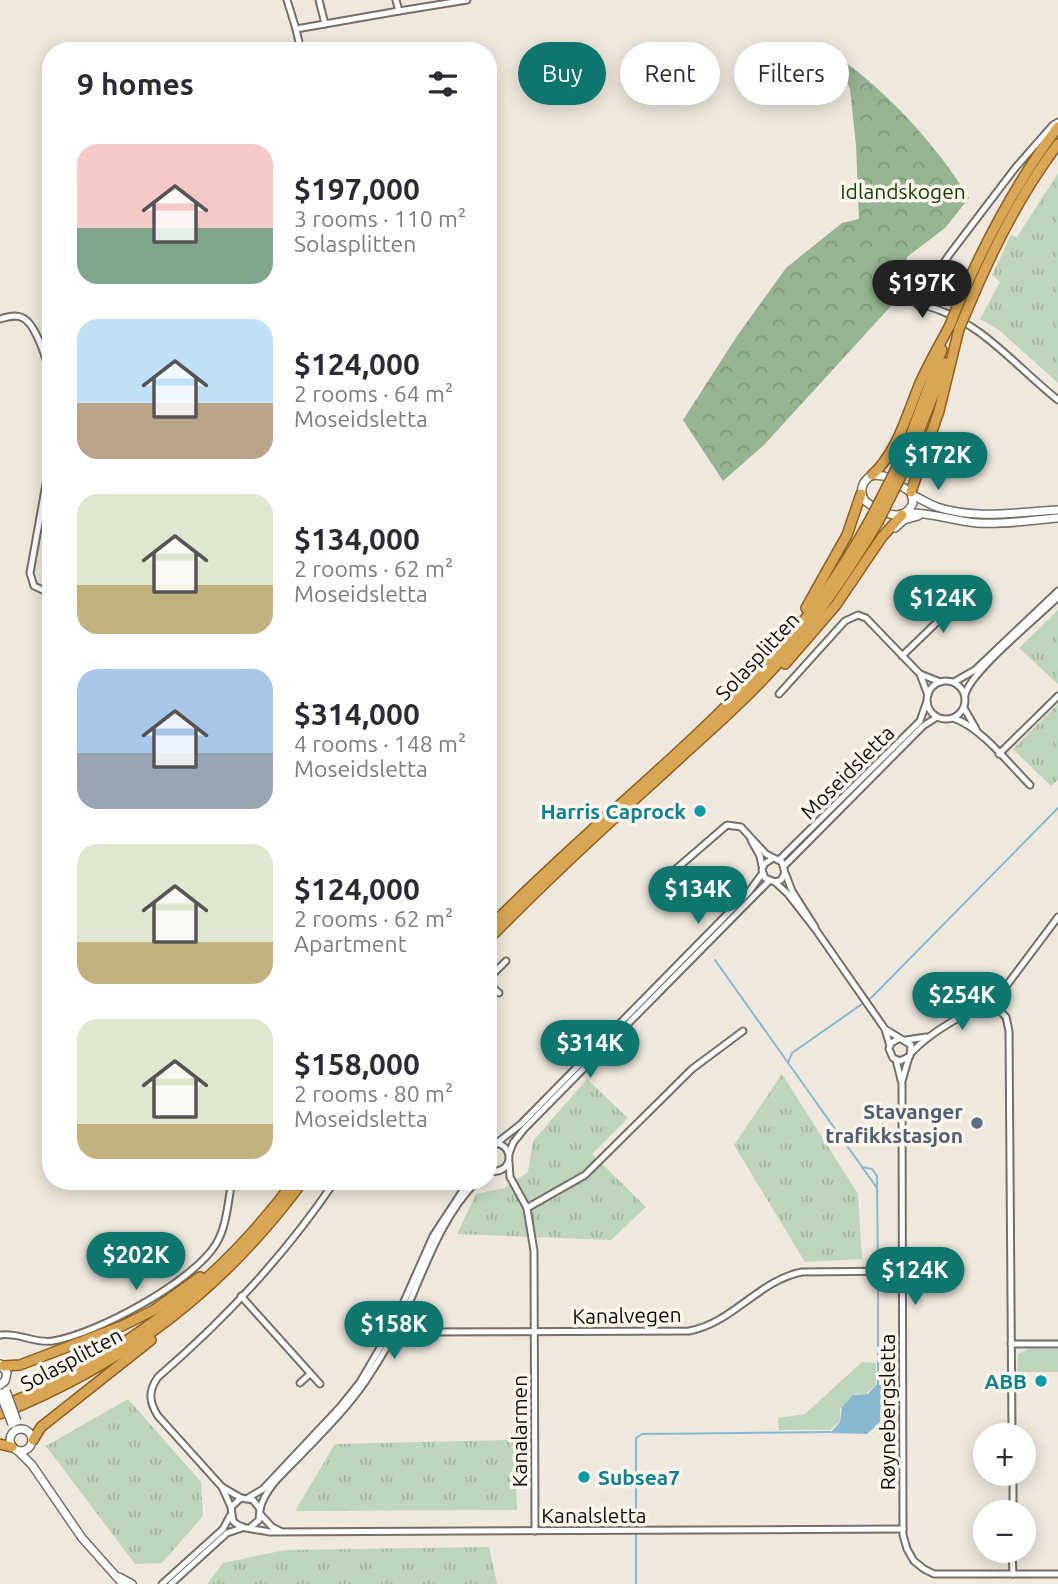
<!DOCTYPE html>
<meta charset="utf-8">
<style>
:root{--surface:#fff;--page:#f7f7f7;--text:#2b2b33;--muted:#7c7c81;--accent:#0f766e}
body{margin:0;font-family:Ubuntu,sans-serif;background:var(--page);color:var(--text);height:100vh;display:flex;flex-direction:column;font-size:26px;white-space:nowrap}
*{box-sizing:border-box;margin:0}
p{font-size:23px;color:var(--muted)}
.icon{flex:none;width:38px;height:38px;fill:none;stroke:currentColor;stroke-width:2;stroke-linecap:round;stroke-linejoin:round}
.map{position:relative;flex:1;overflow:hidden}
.side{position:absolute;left:42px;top:42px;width:455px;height:1148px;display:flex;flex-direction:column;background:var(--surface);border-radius:28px;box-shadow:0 4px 18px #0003}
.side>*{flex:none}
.banner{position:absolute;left:518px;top:42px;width:434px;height:63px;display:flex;gap:14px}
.controls{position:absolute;left:973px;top:1423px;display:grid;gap:14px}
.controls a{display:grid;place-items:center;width:63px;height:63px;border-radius:50%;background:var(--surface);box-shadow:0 4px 18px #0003;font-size:35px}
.price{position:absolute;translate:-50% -60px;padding:0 16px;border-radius:24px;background:var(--accent);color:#fff;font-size:23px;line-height:46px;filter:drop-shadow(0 2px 4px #0008)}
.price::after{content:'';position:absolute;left:50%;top:42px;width:21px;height:16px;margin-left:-10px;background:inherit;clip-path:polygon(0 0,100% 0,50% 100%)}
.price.current{background:#222;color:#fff}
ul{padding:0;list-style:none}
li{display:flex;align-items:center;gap:21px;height:175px;padding:0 35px}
li span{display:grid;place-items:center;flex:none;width:196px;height:140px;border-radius:21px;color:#555}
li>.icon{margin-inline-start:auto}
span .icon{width:84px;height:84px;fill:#fffc;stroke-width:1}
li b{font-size:30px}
h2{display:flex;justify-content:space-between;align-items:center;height:84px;padding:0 35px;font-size:30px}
.pill{padding:0 24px;border-radius:32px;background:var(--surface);box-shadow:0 4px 18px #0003;font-size:24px;line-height:63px}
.pill.current{background:var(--accent);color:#fff}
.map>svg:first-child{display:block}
.grass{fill:url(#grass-tufts)}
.forest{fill:url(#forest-crowns)}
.green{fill:#bfd4bc}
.water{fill:#89b8ce}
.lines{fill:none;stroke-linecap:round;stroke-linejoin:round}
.stream{stroke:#89b8ce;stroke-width:2}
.minor-casing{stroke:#756f67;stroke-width:9}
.tertiary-casing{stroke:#756f67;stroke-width:10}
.trunk-casing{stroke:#8c621e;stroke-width:12}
.minor{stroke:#fff;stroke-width:5}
.tertiary{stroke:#fff;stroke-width:7}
.trunk{stroke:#d8a654;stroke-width:9}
.tertiary-bridge-casing{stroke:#756f67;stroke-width:10;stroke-linecap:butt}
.trunk-bridge-casing{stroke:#8c621e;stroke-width:12;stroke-linecap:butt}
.tertiary-bridge{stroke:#fff;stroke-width:7}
.trunk-bridge{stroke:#d8a654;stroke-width:9}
.culture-dot{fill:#0f9aa8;stroke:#fbf5ec;stroke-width:2.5}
.service-dot{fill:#5c6f8a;stroke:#fbf5ec;stroke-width:2.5}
.labels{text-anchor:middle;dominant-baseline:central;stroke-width:7;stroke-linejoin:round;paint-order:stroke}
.park-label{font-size:21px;fill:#113b0a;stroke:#fbf5ec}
.street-label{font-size:21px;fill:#100e0b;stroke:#fbf5ec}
.culture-label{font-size:21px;font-weight:bold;fill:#0d838f;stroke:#fbf5ec;text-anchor:end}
.service-label{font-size:21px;font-weight:bold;fill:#4e5e75;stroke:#fbf5ec;text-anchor:end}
</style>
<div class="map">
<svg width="1058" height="1584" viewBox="0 0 1058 1584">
<defs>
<pattern id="grass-tufts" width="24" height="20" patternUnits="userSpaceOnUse" patternTransform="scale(1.75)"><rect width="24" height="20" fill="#bfd4bc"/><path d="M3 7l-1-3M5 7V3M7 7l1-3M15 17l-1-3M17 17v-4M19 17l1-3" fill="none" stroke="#a3b5a0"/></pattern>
<pattern id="forest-crowns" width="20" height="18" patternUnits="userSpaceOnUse" patternTransform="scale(1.75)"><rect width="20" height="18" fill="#96b491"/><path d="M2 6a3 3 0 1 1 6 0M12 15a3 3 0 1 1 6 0" fill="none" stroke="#809a7c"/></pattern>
</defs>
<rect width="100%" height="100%" fill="#eee8de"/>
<!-- grass -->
<g class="grass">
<path d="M1058,173V383L999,330L980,319L1000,282L992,275L1011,235L1017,237Z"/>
<path d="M1058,610V684L1019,648Z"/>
<path d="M1058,704V780L1051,786L1013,749Z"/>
<path d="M782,1074L858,1194L862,1259L805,1262L734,1145Z"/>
<path d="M587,1079L628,1118L592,1154L646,1207L611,1240L457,1234L476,1194L504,1188L528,1172L533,1141Z"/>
<path d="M128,1399L201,1482L203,1516L162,1563L135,1564L46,1446Z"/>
<path d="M514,1440L517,1510L295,1511L335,1444Z"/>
<path d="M489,1547L497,1584H207L223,1563L285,1550Z"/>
</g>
<!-- forest -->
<path class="forest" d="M834,54C886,90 936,144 969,198L945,228L907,257L901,292L891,306L764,445L723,481L683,420L737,336L786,268L842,223L859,219L856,145L850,89Z"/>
<!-- green -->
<g class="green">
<path d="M1028,1349H1058V1372H1017L1018,1354Z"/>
<path d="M862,1362L876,1363V1384L866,1394H855L840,1409V1421L830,1430H779L778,1418L805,1414Z"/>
</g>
<!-- water -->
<path class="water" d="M876,1385H881L880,1422L867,1434L830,1433L840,1422L842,1407L853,1395L868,1394Z"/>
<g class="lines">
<!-- stream -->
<g class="stream">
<path d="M715,960L877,1188L878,1268"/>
<path d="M788,1063L792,1053L872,997L1058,808"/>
<path d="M862,1167L872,1169L877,1176V1187"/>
<path d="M878,1385V1274"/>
<path d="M636,1584V1438L642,1434L830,1432"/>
</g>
<!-- minor casing -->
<g class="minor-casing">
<g id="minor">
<path d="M287,0L296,29L399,11L396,0"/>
<path d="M319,0L325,24"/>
<path d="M399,11L467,0"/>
<path d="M296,29L301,51"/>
<circle cx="924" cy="297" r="10"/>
<path d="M927,288L949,255L1016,167L1053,125L1058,122"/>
<path d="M927,306C981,321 1015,366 1058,400"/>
<path d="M0,319C7,317 16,314 23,318C37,325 47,362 51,376"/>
<path d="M51,456L30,573L34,586L51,594"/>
<path d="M902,656L964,596"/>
<path d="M920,674L940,682"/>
<circle cx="946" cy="700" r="19"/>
<path d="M954,682L975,670L1058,591"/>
<path d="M779,694L845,621L858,615L866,618L920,674L928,695"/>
<path d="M965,695C970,672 1038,617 1058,597"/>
<path d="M964,708L976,729"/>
<path d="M953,718C981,727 1009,764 1030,785"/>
<path d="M999,754L1058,696"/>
<path d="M751,840L760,856L762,866"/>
<path d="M779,860L920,721L927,701"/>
<path d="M784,866L923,726L937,717"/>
<path d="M786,875L792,891L815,927"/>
<path d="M775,882L788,894L816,930L885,1029L890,1046"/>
<path d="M654,888L727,825L741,827L766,854L782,862L785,873L781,880L775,882L765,878L762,870L764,864L772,859"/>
<path d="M488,979L506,961"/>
<path d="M488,983L499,993"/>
<path d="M996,1007L1006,1017L1009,1031L1012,1435"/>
<path d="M996,1007L1004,989L1058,917"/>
<path d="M885,1029L911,1045L910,1056L900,1061L893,1058L889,1049L891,1043L900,1038"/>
<path d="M906,1040L926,1037"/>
<path d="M912,1052C927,1036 974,1003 996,1007"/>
<path d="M896,1060L902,1084L903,1535L907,1549L914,1561L924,1569L934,1574H1058"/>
<path d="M902,1081L909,1057"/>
<path d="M498,1142L521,1124L748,893L762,874"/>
<path d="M488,1143C516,1139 516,1176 488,1171"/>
<path d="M509,1154L513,1143L525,1128L769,881"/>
<path d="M509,1162L510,1177L527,1208L534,1251L535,1531"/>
<path d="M527,1208L585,1175L692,1069L743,1031"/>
<path d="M241,1296L320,1384"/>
<path d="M412,1332L689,1331C733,1323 759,1280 802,1272L901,1271"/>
<path d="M0,1335C18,1332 35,1344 53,1341C96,1334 193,1282 216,1244C227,1226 228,1201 232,1181"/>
<path d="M1011,1344H1058"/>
<path d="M300,1383L310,1374"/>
<path d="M1013,1474V1512"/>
<path d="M222,1487L241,1498"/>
<path d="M248,1498L263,1489L340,1407L360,1382L394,1324L433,1236L469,1181"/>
<path d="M231,1507L222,1487L158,1416C149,1402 148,1391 158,1377C224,1320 286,1254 335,1181"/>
<path d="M260,1509C266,1486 286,1471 302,1454C324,1431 347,1408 365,1382C379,1361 392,1339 403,1317C424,1271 440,1218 477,1181"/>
<path d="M261,1515L272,1527L280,1531"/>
<path d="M251,1527L259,1520L260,1509L253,1500L241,1498L231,1507L233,1521C241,1530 257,1529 269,1532L903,1529"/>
<path d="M1012,1550L1013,1574"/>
<path d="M162,1584L223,1529L230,1516"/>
<path d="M171,1584L227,1533L242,1528"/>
</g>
</g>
<!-- tertiary casing -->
<g class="tertiary-casing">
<g id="tertiary">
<path d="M872,475L884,476L911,492L913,503C903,525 880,512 865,501C859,491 861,482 872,475Z"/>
<path d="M912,495C920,498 928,504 937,507C977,520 1017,512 1058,510"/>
<path d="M907,513C931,512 953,521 977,523C1004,525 1031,520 1058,518"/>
<path d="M895,528L904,520L918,516"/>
<path d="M0,1385L5,1381L7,1373L0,1364"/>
<circle cx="21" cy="1440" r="11"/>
<path d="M18,1451L32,1465L82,1538L123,1584"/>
<path d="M119,1577L132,1584"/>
</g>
</g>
<!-- trunk casing -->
<g class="trunk-casing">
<g id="trunk">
<path d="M959,302C986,240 1017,181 1058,127"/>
<path d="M968,308C992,250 1020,194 1058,144"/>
<path d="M896,469L910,437L942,350"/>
<path d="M903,472L946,363"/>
<path d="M872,475C897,453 907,414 920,383C929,363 940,344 950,325"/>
<path d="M911,492L939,411L959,329"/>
<path d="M806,608L847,535L861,494"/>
<path d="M785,664L836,605L882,537L902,515"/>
<path d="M488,929C577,837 679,759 766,665C807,621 842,571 871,518"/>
<path d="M488,940C546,880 608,824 669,768C707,733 747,699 780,661C817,617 849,571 878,522"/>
<path d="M3,1366L20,1365L122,1326L154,1310L200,1277"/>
<path d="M0,1407C118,1360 219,1283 294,1181"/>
<path d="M0,1414C125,1364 223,1290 303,1181"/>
<path d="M33,1440L41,1427L151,1340"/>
<path d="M0,1444L12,1447"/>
</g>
</g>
<!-- minor -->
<use href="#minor" class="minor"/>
<!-- tertiary -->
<use href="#tertiary" class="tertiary"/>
<!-- trunk -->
<use href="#trunk" class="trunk"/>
<!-- tertiary-bridge casing -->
<g class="tertiary-bridge-casing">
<g id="tertiary-bridge">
<path d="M6,1391L17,1421"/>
<path d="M0,1393L12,1424"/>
</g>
</g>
<!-- trunk-bridge casing -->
<g class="trunk-bridge-casing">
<g id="trunk-bridge">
<path d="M950,325L959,302"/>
<path d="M959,329L968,308"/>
<path d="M871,518L896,469"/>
<path d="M878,522L903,472"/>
</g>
</g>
<!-- tertiary-bridge -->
<use href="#tertiary-bridge" class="tertiary-bridge"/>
<!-- trunk-bridge -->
<use href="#trunk-bridge" class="trunk-bridge"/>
</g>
<!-- markers -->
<g class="culture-dot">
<circle cx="700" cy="811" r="7"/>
<circle cx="1041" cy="1381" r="7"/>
<circle cx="584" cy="1477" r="7"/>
</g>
<circle class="service-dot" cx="977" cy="1123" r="7"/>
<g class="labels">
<!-- park labels -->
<g class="park-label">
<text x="903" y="191">Idlandskogen</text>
</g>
<!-- street labels -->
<g class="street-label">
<text transform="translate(757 656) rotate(-47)">Solasplitten</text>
<text transform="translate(847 772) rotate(-45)">Moseidsletta</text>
<text transform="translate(627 1315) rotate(-1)">Kanalvegen</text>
<text transform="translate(71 1359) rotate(-28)">Solasplitten</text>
<text transform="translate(887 1412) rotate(-90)">Røynebergsletta</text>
<text transform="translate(519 1431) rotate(-90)">Kanalarmen</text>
<text x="594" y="1515">Kanalsletta</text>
</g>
<!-- culture labels -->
<g class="culture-label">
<text x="686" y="811">Harris Caprock</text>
<text x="1027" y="1381">ABB</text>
<text x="598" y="1477" text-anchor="start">Subsea7</text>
</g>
<!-- service labels -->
<g class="service-label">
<text x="963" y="1111">Stavanger<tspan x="963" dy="24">trafikkstasjon</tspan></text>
</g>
</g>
</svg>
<div class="controls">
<a>+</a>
<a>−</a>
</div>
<b class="price current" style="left:922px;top:320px">$197K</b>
<b class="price" style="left:938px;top:492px">$172K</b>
<b class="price" style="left:943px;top:635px">$124K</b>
<b class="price" style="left:698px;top:926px">$134K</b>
<b class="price" style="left:962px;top:1032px">$254K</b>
<b class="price" style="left:590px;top:1080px">$314K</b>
<b class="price" style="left:136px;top:1292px">$202K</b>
<b class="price" style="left:915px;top:1307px">$124K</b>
<b class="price" style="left:394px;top:1361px">$158K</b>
<div class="banner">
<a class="pill current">Buy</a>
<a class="pill">Rent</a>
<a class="pill">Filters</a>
</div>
<section class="side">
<h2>9 homes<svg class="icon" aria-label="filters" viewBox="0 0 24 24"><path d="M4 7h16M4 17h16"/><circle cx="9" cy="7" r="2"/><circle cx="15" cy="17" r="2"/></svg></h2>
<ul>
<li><span style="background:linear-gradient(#f6c9c9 60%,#7fa58c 0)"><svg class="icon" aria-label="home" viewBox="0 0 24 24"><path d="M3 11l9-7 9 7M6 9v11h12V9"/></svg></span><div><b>$197,000</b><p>3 rooms · 110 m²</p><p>Solasplitten</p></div></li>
<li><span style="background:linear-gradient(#bfe0f5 60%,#b9a48a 0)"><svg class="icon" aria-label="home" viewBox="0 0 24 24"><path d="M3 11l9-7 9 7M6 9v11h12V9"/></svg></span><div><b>$124,000</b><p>2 rooms · 64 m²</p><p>Moseidsletta</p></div></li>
<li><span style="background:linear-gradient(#dfe7d0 65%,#c2b280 0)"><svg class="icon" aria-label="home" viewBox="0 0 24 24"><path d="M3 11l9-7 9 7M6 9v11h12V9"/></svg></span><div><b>$134,000</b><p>2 rooms · 62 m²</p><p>Moseidsletta</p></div></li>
<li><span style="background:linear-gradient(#a9c7e8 60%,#9aa5b1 0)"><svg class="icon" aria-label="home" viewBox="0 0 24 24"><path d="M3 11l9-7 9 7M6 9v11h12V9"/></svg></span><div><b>$314,000</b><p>4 rooms · 148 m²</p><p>Moseidsletta</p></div></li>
<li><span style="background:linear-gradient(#dfe7d0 70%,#c2b280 0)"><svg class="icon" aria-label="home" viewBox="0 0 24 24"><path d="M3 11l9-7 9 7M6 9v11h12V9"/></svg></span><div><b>$124,000</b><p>2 rooms · 62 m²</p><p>Apartment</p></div></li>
<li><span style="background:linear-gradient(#dfe7d0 75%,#c2b280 0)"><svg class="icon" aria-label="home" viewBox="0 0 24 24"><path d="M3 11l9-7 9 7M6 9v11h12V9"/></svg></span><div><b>$158,000</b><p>2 rooms · 80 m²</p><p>Moseidsletta</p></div></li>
</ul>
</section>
</div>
